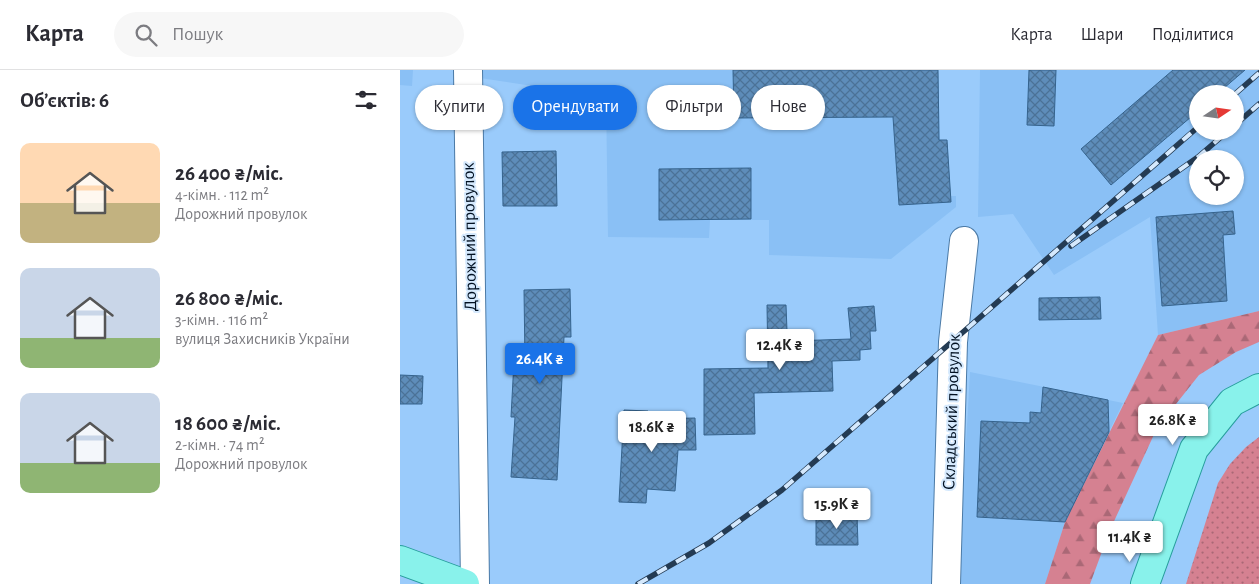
<!DOCTYPE html>
<html lang="uk">
<meta charset="utf-8">
<style>
:root{--surface:#fff;--page:#f7f7f7;--text:#2b2b33;--muted:#7c7c81;--line:#e1e1e2;--accent:#1a73e8}
body{margin:0;font-family:"Alegreya Sans",sans-serif;background:var(--page);color:var(--text);height:100vh;display:flex;flex-direction:column;font-size:19px;white-space:nowrap}
*{box-sizing:border-box;margin:0}
p{font-size:16px;color:var(--muted)}
.icon{flex:none;width:28px;height:28px;fill:none;stroke:currentColor;stroke-width:2;stroke-linecap:round;stroke-linejoin:round}
.map{position:relative;flex:1;overflow:hidden}
.drawer{display:flex;flex-direction:column;background:var(--surface);width:400px}
.drawer>*{flex:none}
.guide{position:absolute;left:15px;top:15px;width:475px;height:45px;display:flex;gap:10px}
.needle{width:32px;rotate:77deg}
.controls{position:absolute;left:789px;top:15px;display:grid;gap:10px}
.controls a{display:grid;place-items:center;width:55px;height:55px;border-radius:50%;background:var(--surface);box-shadow:0 1px 4px #0004;font-size:25px}
.price{position:absolute;translate:-50% -42px;padding:0 11px;border-radius:5px;background:#fff;color:#222;font-size:16px;line-height:32px;filter:drop-shadow(0 1px 2px #0008)}
.price::after{content:'';position:absolute;left:50%;top:30px;width:15px;height:11px;margin-left:-8px;background:inherit;clip-path:polygon(0 0,100% 0,50% 100%)}
.price.on{background:var(--accent);color:#fff}
ul{padding:0;list-style:none}
li{display:flex;align-items:center;gap:15px;height:125px;padding:0 20px}
li span{display:grid;place-items:center;flex:none;width:140px;height:100px;border-radius:10px;color:#555}
li>.icon{margin-inline-start:auto}
span .icon{width:60px;height:60px;fill:#fffc;stroke-width:1}
li b{font-size:21px}
h2{display:flex;justify-content:space-between;align-items:center;height:60px;padding:0 20px;font-size:21px}
.chip{padding:0 18px;border-radius:22px;background:var(--surface);box-shadow:0 1px 4px #0004;font-size:18px;line-height:45px}
.chip.on{background:var(--accent);color:#fff}
header{display:flex;align-items:center;gap:30px;box-sizing:border-box;height:70px;padding:0 25px;background:var(--surface);border-bottom:1px solid var(--line)}
header strong{font-size:24px}
nav{display:flex;gap:28px;margin-inline-start:auto;font-size:18px}
.search{width:350px;height:45px;background:var(--page);display:flex;align-items:center;gap:12px;box-sizing:border-box;padding:0 18px;border-radius:28px;color:var(--muted);font-size:19px}
main{display:flex;flex:1;min-height:0}
.map>svg:first-child{display:block}
.built{fill:#8ac0f5;fill-rule:evenodd}
.grass{fill:url(#grass-dots)}
.forest{fill:url(#forest-firs)}
.building{fill:url(#building-cross-hatch);stroke:#35638d}
.lines{fill:none;stroke-linecap:round;stroke-linejoin:round}
.minor-casing{stroke:#4b7aa6;stroke-width:30}
.major-casing{stroke:#279e9c;stroke-width:30}
.minor{stroke:#fff;stroke-width:28}
.major{stroke:#89f2eb;stroke-width:28}
.rail-casing{stroke:#243b53;stroke-width:5.5}
.rail{stroke:#d5e9fd;stroke-width:4;stroke-dasharray:11;stroke-linecap:butt}
.labels{text-anchor:middle;dominant-baseline:central;stroke-width:4;stroke-linejoin:round;paint-order:stroke}
.street-label{font-size:18px;fill:#011021;stroke:#d5e9fd}
</style>
<header>
<strong>Карта</strong>
<div class="search"><svg class="icon" aria-label="search" viewBox="0 0 24 24"><circle cx="10" cy="10" r="6"/><path d="M15 15l6 6"/></svg>Пошук</div>
<nav><a>Карта</a><a>Шари</a><a>Поділитися</a></nav>
</header>
<main>
<section class="drawer">
<h2>Об’єктів: 6<svg class="icon" aria-label="filters" viewBox="0 0 24 24"><path d="M4 7h16M4 17h16"/><circle cx="9" cy="7" r="2"/><circle cx="15" cy="17" r="2"/></svg></h2>
<ul>
<li><span style="background:linear-gradient(#ffd9b3 60%,#c2b280 0)"><svg class="icon" aria-label="home" viewBox="0 0 24 24"><path d="M3 11l9-7 9 7M6 9v11h12V9"/></svg></span><div><b>26 400 ₴/міс.</b><p>4-кімн. · 112 m²</p><p>Дорожний провулок</p></div></li>
<li><span style="background:linear-gradient(#c9d6e8 70%,#8fb573 0)"><svg class="icon" aria-label="home" viewBox="0 0 24 24"><path d="M3 11l9-7 9 7M6 9v11h12V9"/></svg></span><div><b>26 800 ₴/міс.</b><p>3-кімн. · 116 m²</p><p>вулиця Захисників України</p></div></li>
<li><span style="background:linear-gradient(#c9d6e8 70%,#8fb573 0)"><svg class="icon" aria-label="home" viewBox="0 0 24 24"><path d="M3 11l9-7 9 7M6 9v11h12V9"/></svg></span><div><b>18 600 ₴/міс.</b><p>2-кімн. · 74 m²</p><p>Дорожний провулок</p></div></li>
</ul>
</section>
<div class="map">
<svg width="859" height="514" viewBox="0 0 859 514">
<defs>
<pattern id="grass-dots" width="8" height="8" patternUnits="userSpaceOnUse" patternTransform="scale(1.25)"><rect width="8" height="8" fill="#d58191"/><path d="M2 2h.1M6 6h.1" fill="none" stroke="#aa6876" stroke-width="1.8" stroke-linecap="round"/></pattern>
<pattern id="forest-firs" width="22" height="20" patternUnits="userSpaceOnUse" patternTransform="scale(1.25)"><rect width="22" height="20" fill="#d58191"/><path d="M5 1l3.5 6h-7zM16 11l3.5 6h-7z" fill="#aa6876"/></pattern>
<pattern id="building-cross-hatch" width="8" height="8" patternUnits="userSpaceOnUse" patternTransform="scale(1.25)"><rect width="8" height="8" fill="#5e8dba"/><path d="M0 0l8 8M0 8l8-8" fill="none" stroke="#4b7297"/></pattern>
</defs>
<rect width="100%" height="100%" fill="#9acbfb"/>
<!-- built -->
<g class="built">
<path d="M0,0H13L12,16L0,15Z"/>
<path d="M80,0H538L540,70H547L551,126H556V137L491,189L369,185V150H310L309,168L208,167L206,27L80,8Z"/>
<path d="M580,0H859V241L758,265L750,147L654,205L613,144L578,147ZM798,24H835V61H798ZM798,89H835V126H798Z"/>
<path d="M570,302L723,333L665,452L645,514H558Z"/>
</g>
<!-- grass -->
<path class="grass" d="M859,367V514H786L818,413L830,394L846,377Z"/>
<!-- forest -->
<path class="forest" d="M859,241V272L836,282L799,305L757,358L710,460L690,514H645L665,452L758,265Z"/>
<!-- building -->
<g class="building">
<path d="M333,0H538L539,70H547L551,132L499,135L493,47L334,48Z"/>
<path d="M629,0H656L654,56L627,55Z"/>
<path d="M773,0H845L817,24H798V41L711,115L681,79Z"/>
<path d="M156,81L157,136H103L102,82Z"/>
<path d="M351,98V149L259,150V99Z"/>
<path d="M833,141L835,164L823,165L827,231L762,236L756,147Z"/>
<path d="M170,219L171,267H164L157,410L111,407L115,347H111L114,291L125,292L124,220Z"/>
<path d="M700,227L701,249L639,250V228Z"/>
<path d="M367,235H386L387,261H391V271L451,269L448,238L474,236L476,261H470L471,279L460,280V290L432,291L433,321L354,323L355,364L304,365V299L368,298Z"/>
<path d="M0,305L23,306L22,334H0Z"/>
<path d="M643,317L708,330L709,362L665,452L577,447L581,351L630,353V342L641,343Z"/>
<path d="M224,340L248,341V349L295,348L296,380H278L275,421L247,419L246,433L219,432Z"/>
<path d="M416,445H457L458,475H416Z"/>
</g>
<g class="lines">
<!-- minor casing -->
<g class="minor-casing">
<g id="minor">
<path d="M68,0L75,514"/>
<path d="M546,514L553,272L564,171"/>
</g>
</g>
<!-- major casing -->
<g class="major-casing">
<g id="major">
<path d="M0,490L65,514"/>
<path d="M745,514L794,379L832,332L859,318"/>
</g>
</g>
<!-- minor -->
<use href="#minor" class="minor"/>
<!-- major -->
<use href="#major" class="major"/>
<!-- rail casing -->
<g class="rail-casing">
<g id="rail">
<path d="M835,24L859,3"/>
<path d="M835,55L859,34"/>
<path d="M671,176L798,87L828,61"/>
<path d="M238,514L309,473L382,420L798,57"/>
</g>
</g>
<!-- rail -->
<use href="#rail" class="rail"/>
</g>
<g class="labels">
<!-- street labels -->
<g class="street-label">
<text transform="translate(70 167) rotate(-91)">Дорожний провулок</text>
<text transform="translate(552 342) rotate(-88)">Складський провулок</text>
</g>
</g>
</svg>
<div class="controls">
<a><svg class="needle" viewBox="-14 -14 28 28"><path d="M0-13l5 13h-10z" fill="#e53935"/><path d="M0 13l5-13h-10z" fill="#7c7c81"/></svg></a>
<a><svg class="icon" aria-label="locate" viewBox="0 0 24 24"><circle cx="12" cy="12" r="6"/><path d="M12 2v4M12 18v4M2 12h4M18 12h4"/></svg></a>
</div>
<b class="price" style="left:380px;top:301px">12.4K ₴</b>
<b class="price on" style="left:140px;top:315px">26.4K ₴</b>
<b class="price" style="left:773px;top:376px">26.8K ₴</b>
<b class="price" style="left:252px;top:383px">18.6K ₴</b>
<b class="price" style="left:437px;top:460px">15.9K ₴</b>
<b class="price" style="left:730px;top:493px">11.4K ₴</b>
<div class="guide">
<a class="chip">Купити</a>
<a class="chip on">Орендувати</a>
<a class="chip">Фільтри</a>
<a class="chip">Нове</a>
</div>
</div>
</main>
